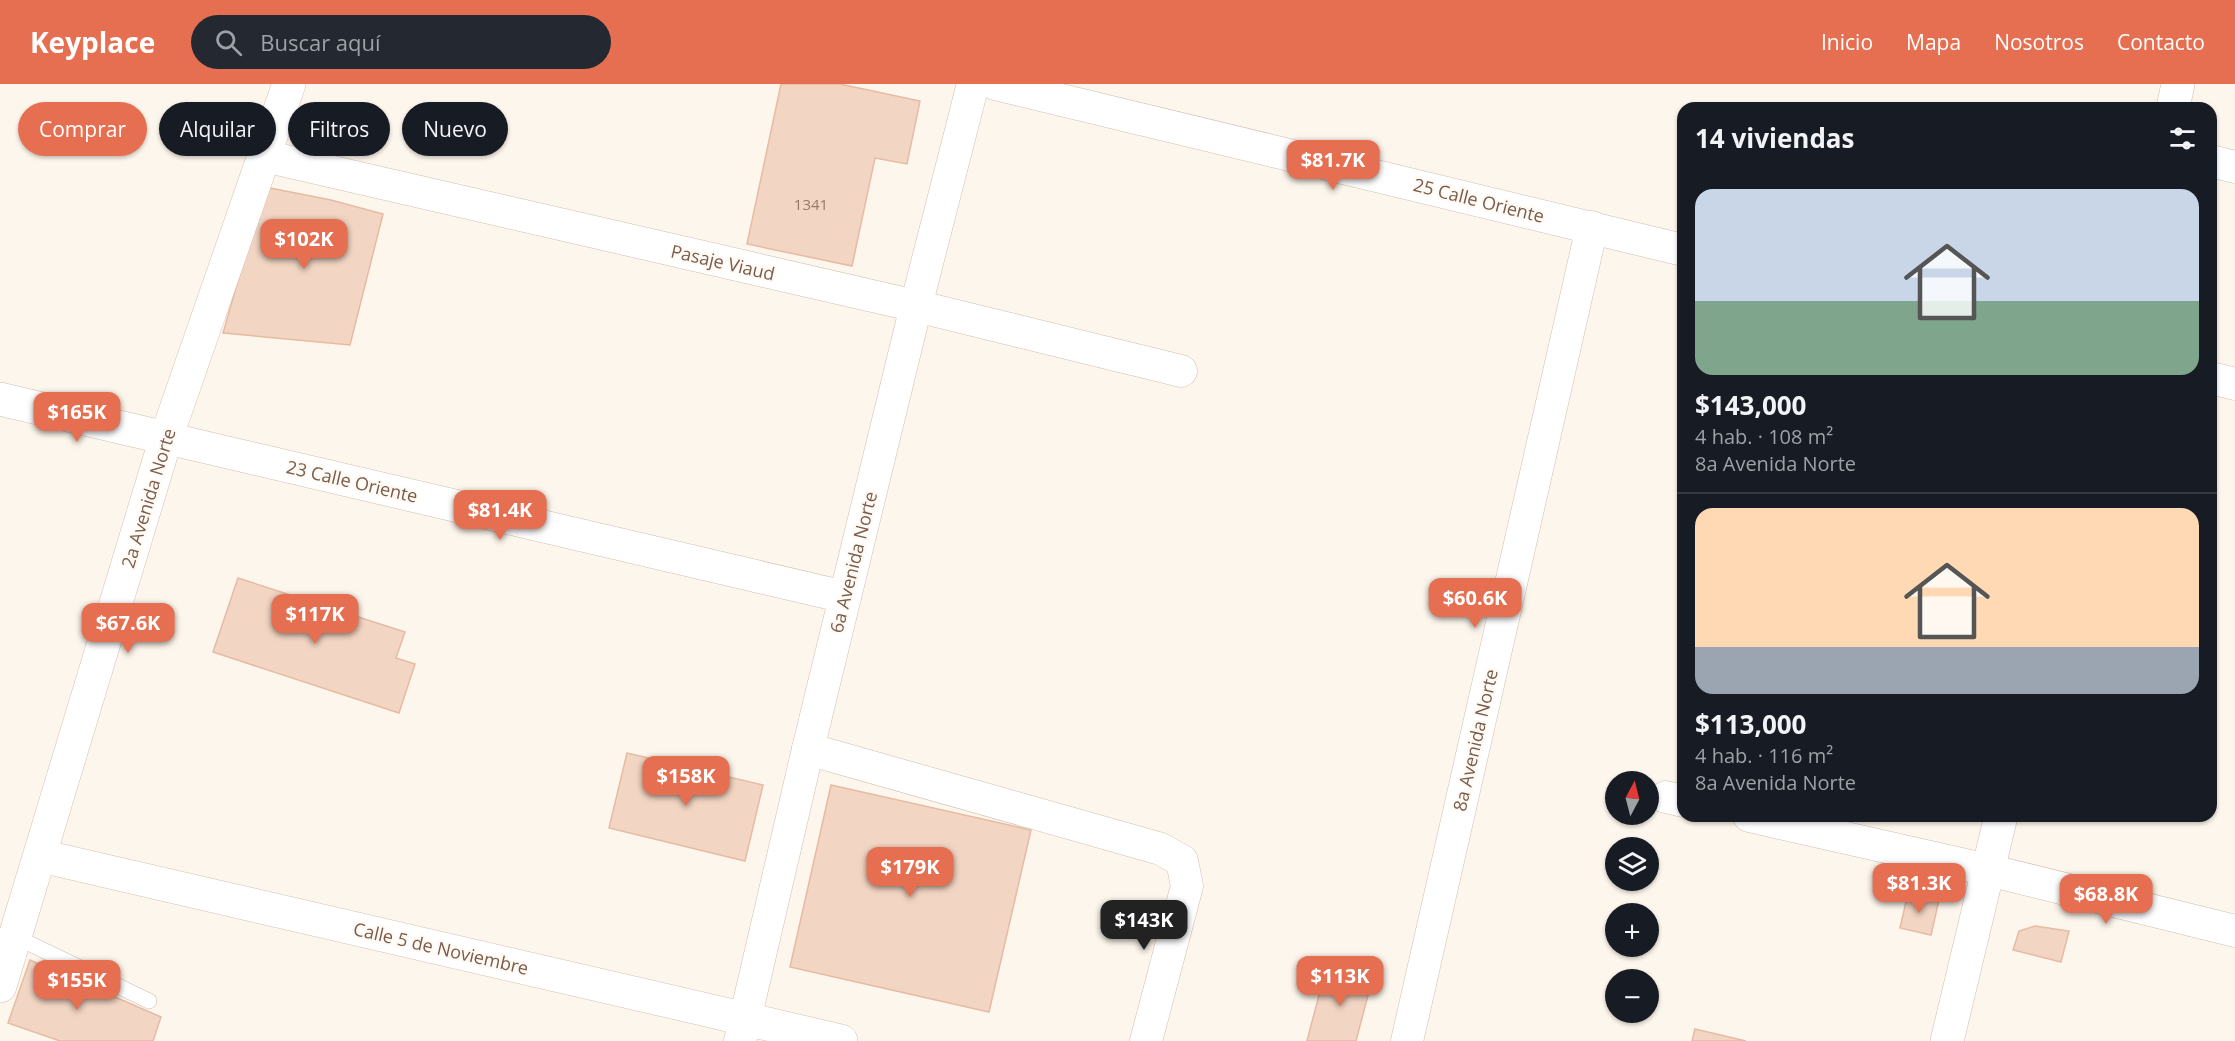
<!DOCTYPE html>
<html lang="es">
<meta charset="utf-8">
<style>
:root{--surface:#171b24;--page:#242831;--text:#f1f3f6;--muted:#9ea1a6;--line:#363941;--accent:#e76f51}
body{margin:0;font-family:"Open Sans",sans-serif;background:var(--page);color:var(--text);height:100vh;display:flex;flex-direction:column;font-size:22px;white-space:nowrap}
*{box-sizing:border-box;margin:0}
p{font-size:20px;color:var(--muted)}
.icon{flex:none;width:33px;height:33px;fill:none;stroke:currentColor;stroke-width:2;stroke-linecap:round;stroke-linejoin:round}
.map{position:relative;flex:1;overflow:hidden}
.panel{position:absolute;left:1677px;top:18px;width:540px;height:720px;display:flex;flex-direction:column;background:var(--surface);border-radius:18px;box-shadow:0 2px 4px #0004}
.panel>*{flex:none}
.top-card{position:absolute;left:18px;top:18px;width:570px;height:54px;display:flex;gap:12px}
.needle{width:39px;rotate:7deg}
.tools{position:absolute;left:1605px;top:687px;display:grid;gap:12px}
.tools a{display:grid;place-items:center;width:54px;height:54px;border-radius:50%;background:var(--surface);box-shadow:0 2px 4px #0004;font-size:30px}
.price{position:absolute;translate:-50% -51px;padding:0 14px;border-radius:12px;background:var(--accent);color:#fff;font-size:20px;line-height:39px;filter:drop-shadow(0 2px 3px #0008)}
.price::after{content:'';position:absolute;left:50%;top:36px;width:18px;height:14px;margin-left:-9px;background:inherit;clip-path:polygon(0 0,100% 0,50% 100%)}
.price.selected{background:#222;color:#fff}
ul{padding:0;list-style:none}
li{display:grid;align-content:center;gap:12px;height:318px;padding:0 18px}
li+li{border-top:2px solid var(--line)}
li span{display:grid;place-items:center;height:186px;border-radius:18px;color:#555}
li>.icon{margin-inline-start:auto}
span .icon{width:108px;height:108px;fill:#fffc;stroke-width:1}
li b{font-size:26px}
h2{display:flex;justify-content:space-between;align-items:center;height:72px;padding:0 18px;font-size:26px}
.tag{padding:0 21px;border-radius:27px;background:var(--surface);box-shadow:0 2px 4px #0004;font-size:21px;line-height:54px}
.tag.selected{background:var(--accent);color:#fff}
header{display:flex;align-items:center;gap:36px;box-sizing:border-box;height:84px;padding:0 30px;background:var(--accent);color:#fff}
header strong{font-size:28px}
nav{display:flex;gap:33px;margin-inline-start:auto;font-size:21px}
.search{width:420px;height:54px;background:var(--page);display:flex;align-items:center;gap:15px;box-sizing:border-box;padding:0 21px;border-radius:33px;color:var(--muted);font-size:22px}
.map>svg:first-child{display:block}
.building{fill:#f3d5c3;stroke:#e6bba3;stroke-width:1.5}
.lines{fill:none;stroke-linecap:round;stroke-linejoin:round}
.service-casing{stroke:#d1beb0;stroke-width:16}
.minor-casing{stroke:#d1beb0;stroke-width:33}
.tertiary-casing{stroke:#d1beb0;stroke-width:34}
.secondary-casing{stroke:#d6c0b0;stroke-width:34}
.service{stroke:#fff;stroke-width:15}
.minor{stroke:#fff;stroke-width:32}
.tertiary{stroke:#fff;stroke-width:33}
.secondary{stroke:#fff;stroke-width:33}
.labels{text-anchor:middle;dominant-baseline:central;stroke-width:4.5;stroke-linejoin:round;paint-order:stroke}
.number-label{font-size:15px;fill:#987a6a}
.street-label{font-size:18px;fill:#7a5c4d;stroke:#fffaf3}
</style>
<header>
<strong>Keyplace</strong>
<div class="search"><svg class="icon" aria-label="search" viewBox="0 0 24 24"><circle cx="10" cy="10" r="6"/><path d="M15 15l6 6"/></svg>Buscar aquí</div>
<nav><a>Inicio</a><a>Mapa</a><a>Nosotros</a><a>Contacto</a></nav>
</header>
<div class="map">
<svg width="2235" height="957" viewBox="0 0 2235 957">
<rect width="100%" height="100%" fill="#fdf6ec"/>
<!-- building -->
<g class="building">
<path d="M781,0H840L920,17L907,80L875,74L852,182L747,160Z"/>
<path d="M265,103L331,116L383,130L350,261L223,249Z"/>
<path d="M238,494L405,548L396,574L415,580L399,629L213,568Z"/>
<path d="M627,669L763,701L745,777L609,744Z"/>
<path d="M831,701L1031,746L989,928L790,883Z"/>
<path d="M1908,809L1939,816L1931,851L1900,844Z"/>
<path d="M2035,842L2069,847L2061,878L2013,866L2019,847Z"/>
<path d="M30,876L161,933L153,957H60L8,939Z"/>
<path d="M1326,884L1372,896L1356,957H1307Z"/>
<path d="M1695,945L1746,957H1692Z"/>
</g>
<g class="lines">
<!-- service casing -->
<g class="service-casing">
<path id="service" d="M16,853L149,917"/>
</g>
<!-- minor casing -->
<g class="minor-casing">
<g id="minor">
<path d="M995,0L1683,166"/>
<path d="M264,72L916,222L1181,287"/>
<path d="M2211,77L2235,83"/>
<path d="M2211,294L2235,300"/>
<path d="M166,354L845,513"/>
<path d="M808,665L1161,765L1182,777L1187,802L1146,957"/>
<path d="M1666,713L1683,717"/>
<path d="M1749,732L1988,786L2235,847"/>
<path d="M740,957L808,665L916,222L973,0"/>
<path d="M1407,957L1592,143"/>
</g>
</g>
<!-- tertiary casing -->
<g class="tertiary-casing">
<g id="tertiary">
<path d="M2173,24L2178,0"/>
<path d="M0,315L166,354"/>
<path d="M1947,957L2001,732"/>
</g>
</g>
<!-- secondary casing -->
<g class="secondary-casing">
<g id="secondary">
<path d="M41,772L841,957"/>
<path d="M0,902L166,354L289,0"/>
</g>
</g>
<!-- service -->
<use href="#service" class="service"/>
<!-- minor -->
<use href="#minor" class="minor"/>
<!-- tertiary -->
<use href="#tertiary" class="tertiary"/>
<!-- secondary -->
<use href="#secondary" class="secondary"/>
</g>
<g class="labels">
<!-- number labels -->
<g class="number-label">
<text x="811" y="120">1341</text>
</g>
<!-- street labels -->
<g class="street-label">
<text transform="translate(1479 116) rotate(14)">25 Calle Oriente</text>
<text transform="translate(723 178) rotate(13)">Pasaje Viaud</text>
<text transform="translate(352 397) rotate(13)">23 Calle Oriente</text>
<text transform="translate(148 414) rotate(-73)">2a Avenida Norte</text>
<text transform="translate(853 478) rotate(-76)">6a Avenida Norte</text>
<text transform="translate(1475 656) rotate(-77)">8a Avenida Norte</text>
<text transform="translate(441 864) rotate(13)">Calle 5 de Noviembre</text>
</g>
</g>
</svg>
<div class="tools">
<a><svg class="needle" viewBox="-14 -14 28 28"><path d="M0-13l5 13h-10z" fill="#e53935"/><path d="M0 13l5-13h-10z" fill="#9ea1a6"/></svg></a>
<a><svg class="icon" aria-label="layers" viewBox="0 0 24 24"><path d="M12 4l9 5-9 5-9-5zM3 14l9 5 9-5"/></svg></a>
<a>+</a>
<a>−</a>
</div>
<b class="price" style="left:1333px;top:107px">$81.7K</b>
<b class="price" style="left:304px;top:186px">$102K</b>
<b class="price" style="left:77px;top:359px">$165K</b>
<b class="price" style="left:500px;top:457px">$81.4K</b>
<b class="price" style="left:1475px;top:545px">$60.6K</b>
<b class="price" style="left:315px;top:561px">$117K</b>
<b class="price" style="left:128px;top:570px">$67.6K</b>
<b class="price" style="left:686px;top:723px">$158K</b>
<b class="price" style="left:910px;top:814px">$179K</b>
<b class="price" style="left:1919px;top:830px">$81.3K</b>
<b class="price" style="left:2106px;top:841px">$68.8K</b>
<b class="price selected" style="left:1144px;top:867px">$143K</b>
<b class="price" style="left:1340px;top:923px">$113K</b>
<b class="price" style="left:77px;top:927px">$155K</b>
<div class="top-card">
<a class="tag selected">Comprar</a>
<a class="tag">Alquilar</a>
<a class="tag">Filtros</a>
<a class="tag">Nuevo</a>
</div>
<section class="panel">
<h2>14 viviendas<svg class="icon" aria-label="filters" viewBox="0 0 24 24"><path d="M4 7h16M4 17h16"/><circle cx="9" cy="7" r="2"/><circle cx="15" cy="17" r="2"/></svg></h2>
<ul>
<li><span style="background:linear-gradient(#c9d6e8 60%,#7fa58c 0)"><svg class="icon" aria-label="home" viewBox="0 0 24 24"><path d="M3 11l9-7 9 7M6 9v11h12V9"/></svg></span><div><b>$143,000</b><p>4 hab. · 108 m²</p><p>8a Avenida Norte</p></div></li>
<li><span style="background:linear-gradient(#ffd9b3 75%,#9aa5b1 0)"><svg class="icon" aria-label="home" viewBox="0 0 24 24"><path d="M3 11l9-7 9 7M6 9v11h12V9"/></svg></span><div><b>$113,000</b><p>4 hab. · 116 m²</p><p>8a Avenida Norte</p></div></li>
</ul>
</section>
</div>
